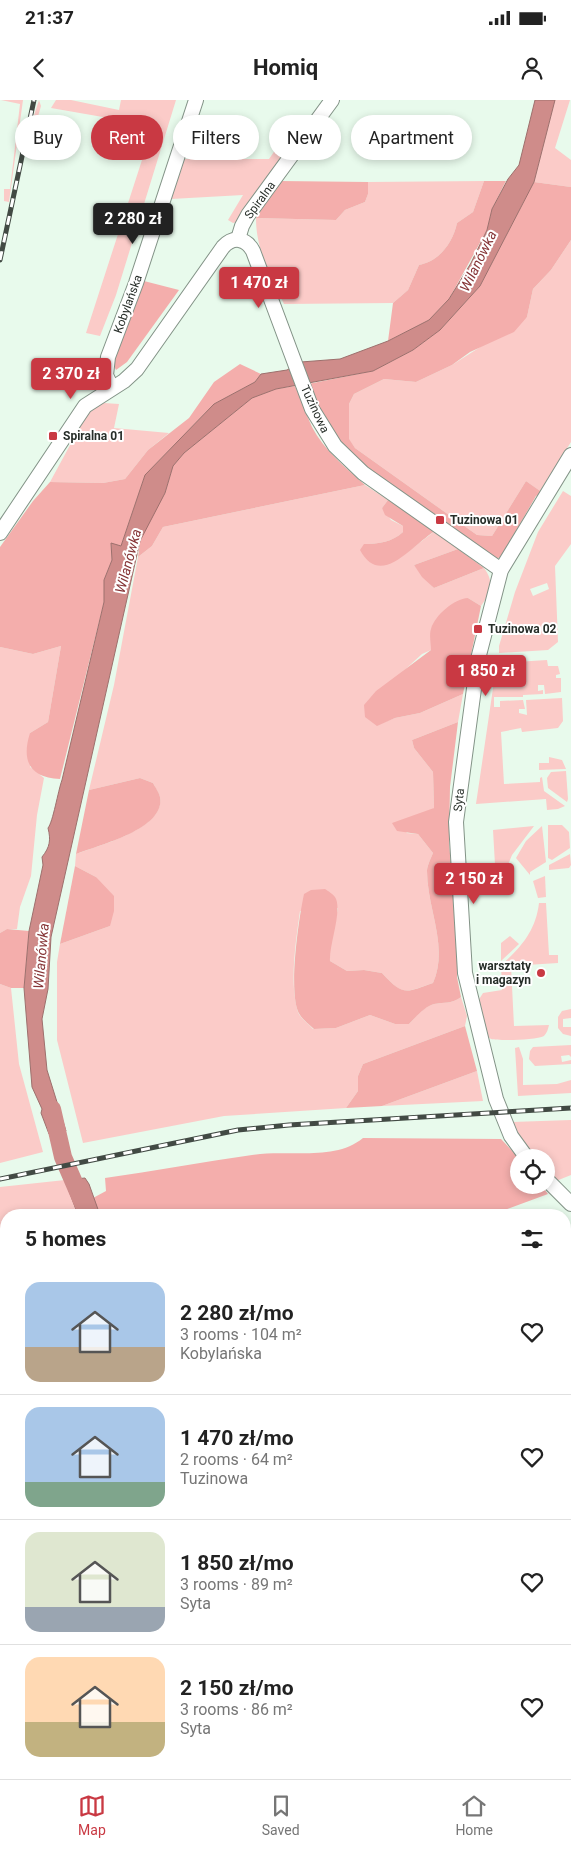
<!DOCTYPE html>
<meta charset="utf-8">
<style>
:root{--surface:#fff;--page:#f2f2f2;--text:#222;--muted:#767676;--line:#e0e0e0;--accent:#c93943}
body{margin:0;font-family:Roboto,sans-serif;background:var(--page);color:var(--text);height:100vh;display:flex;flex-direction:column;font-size:19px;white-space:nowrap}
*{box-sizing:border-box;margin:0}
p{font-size:16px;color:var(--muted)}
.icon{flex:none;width:28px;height:28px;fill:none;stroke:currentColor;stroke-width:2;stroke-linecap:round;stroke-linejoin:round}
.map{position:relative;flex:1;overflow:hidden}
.details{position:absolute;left:0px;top:1109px;width:571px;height:571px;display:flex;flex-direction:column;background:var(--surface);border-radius:20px 20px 0 0;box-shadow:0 2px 8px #0003}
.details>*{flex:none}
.top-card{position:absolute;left:15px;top:15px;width:541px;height:45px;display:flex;gap:10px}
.controls{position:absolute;left:510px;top:1049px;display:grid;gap:10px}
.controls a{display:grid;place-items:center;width:45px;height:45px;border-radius:50%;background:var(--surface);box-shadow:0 2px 8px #0003;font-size:25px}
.price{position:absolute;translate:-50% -42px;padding:0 11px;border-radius:5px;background:var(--accent);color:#fff;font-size:16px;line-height:32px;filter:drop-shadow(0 1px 2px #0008)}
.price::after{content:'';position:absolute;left:50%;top:30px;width:15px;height:11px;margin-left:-8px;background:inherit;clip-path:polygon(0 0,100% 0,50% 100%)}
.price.on{background:#222;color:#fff}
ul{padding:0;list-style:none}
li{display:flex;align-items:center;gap:15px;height:125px;padding:0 25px}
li+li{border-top:1px solid var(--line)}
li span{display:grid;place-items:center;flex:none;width:140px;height:100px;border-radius:15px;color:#555}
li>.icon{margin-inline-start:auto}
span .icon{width:60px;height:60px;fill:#fffc;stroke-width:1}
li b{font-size:21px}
h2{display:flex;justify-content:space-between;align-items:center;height:60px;padding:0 25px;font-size:21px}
.pill{padding:0 18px;border-radius:22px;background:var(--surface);box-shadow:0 2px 8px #0003;font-size:18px;line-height:45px}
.pill.on{background:var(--accent);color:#fff}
.status{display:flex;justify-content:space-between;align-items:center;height:35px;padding:0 25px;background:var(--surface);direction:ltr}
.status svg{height:14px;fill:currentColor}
header{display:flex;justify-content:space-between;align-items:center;height:65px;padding:0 25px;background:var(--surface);font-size:22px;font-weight:700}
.menu{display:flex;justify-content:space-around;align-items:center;height:70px;border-top:1px solid var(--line);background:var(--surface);font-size:14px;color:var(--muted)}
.menu a{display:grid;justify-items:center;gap:2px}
.menu .on{color:var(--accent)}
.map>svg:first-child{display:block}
.green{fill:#fbcbc8;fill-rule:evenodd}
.forest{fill:#f4aeac}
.water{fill:#cf8c8a;stroke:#9d706d}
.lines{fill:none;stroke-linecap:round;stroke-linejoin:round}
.river{stroke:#cf8c8a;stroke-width:18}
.minor-casing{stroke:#839387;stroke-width:16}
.minor{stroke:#fff;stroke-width:14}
.rail-casing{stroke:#424a44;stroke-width:5}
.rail{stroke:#fff;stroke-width:3;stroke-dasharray:9;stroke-linecap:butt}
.poi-dot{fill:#c93943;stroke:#fff;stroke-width:2}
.labels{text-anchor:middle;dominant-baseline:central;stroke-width:4;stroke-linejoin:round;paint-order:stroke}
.street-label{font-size:12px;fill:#272e29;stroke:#fff}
.poi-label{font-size:12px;font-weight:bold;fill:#272e29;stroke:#fff;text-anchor:start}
.water-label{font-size:14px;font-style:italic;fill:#863537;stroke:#fff}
</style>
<div class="status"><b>21:37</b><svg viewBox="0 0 49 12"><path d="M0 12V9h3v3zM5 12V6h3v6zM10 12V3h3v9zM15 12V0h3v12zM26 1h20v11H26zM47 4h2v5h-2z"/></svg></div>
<header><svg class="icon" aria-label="back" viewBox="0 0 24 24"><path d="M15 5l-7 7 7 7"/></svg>Homiq<svg class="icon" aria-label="person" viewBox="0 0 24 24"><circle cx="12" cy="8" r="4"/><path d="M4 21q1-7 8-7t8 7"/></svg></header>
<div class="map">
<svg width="571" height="1679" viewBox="0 0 571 1679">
<rect width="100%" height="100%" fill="#e8faec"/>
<!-- green -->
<g class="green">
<path d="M1,0H23L9,102L4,101V89H10L20,4Z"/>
<path d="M39,0L41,6L35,27L30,28Z"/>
<path d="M56,0H71L119,10L121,0H176L116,195L100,236L86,233L142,60L148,31L120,25V20L51,8Z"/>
<path d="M555,0H570L555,48L571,60V87L534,82Z"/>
<path d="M300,16L310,21L292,46L281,42Z"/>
<path d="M316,30L323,31L305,55L299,53Z"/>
<path d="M278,46L287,53L237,122L233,123L228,120L243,95L171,99L184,59H269Z"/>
<path d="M484,81L473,112L457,123C453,142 440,161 419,165L408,190L393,203L284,204C271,175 256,151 256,118L336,120L345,110L365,102L368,94V82Z"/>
<path d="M571,140V342L540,391L526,381L492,436L477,435L355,348L349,340V304L354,294L384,279L416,282L452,265L527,217L533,189L551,170Z"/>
<path d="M104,303L119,304L114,328L169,333L148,350L125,379L103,383L50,382L88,312Z"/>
<path d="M365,385L388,400L382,408L391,420L403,426V432C392,442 379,444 364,444L401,457L435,431L458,449L414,465L434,488L484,468C495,482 490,493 481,506L468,498L431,529V550L422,554L397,577L377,625L395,618L420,613L463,594L458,622L412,640L414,648L433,672L434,708L406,733L418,734L433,753C431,758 427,766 427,771C427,809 449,846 433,883C404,893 403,896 382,873L364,870L347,871L330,861L329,849L338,808L300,811C296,840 289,884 298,912C300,918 309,924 313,929L336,928L370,915L395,924H409C416,917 423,907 434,904C445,902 452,904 461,897L467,916L465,926L363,964L358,976V991L346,1008L224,1016L83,1043L57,940V862L60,844L110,826L96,777L75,766L76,754C99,745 165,729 160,697C159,693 155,687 153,683L140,678L89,690L114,585L138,457L152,446L163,427Z"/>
<path d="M563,391L571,396V444L555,466L558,542L548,550L499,553V546L515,492L538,432ZM547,483L549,489L533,496L530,489Z"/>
<path d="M61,546L48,622L30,633V667L44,678L37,715L31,776L20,807L17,829H7L0,833V547L33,554Z"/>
<path d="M547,560L548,566H558L560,574L556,575V578H561V592L545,594L544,585H538V591L543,590V594L523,595V597H494V607H500V601L523,600L525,609H519V613L527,615L526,600L562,598L563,621L558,628L522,632L521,628L501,632L504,684L540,682V678L542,677L544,691L565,706L558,709L547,710L546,699L476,704L496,568H501L500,563Z"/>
<path d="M549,657L562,660L566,669L539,670V663H549Z"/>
<path d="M566,671L568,699L567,702L548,688L547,678L551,672Z"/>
<path d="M548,725H562L569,732L570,748L552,760L548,758Z"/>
<path d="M534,726L512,755L501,782H496L493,730Z"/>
<path d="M542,726L546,762L530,772V775L516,758L526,741Z"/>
<path d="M570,754L571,765L569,768L549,770V765Z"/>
<path d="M545,776L546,797L538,798L533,781Z"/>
<path d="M539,803H546L549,855H558V863L511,866L514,926L549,925C548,929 547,933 544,936C536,940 500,941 491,939L488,937L478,901L483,893L502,890L501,865C521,848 536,830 539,803Z"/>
<path d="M510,836L519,844L501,861V843Z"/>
<path d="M0,884L11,888L19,964L43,1052L0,1063Z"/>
<path d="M571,909V918L563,919V927H571V936L563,934L558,928V917L562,911Z"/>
<path d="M571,945V957L569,955L561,956L562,962L571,960V964L535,966L529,959L530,951L533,947Z"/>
<path d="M519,947L523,959V985L557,984L571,980V993L518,996L515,948Z"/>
<path d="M477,971L483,1001L382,1006Z"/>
<path d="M571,1020V1075L556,1081L546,1070V1058L536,1057L522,1041L512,1022Z"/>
<path d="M65,1080L78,1115H6V1357L0,1358V1087Z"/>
<path d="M0,1508L6,1513V1587L0,1586Z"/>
<path d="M571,1540V1662L565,1664V1542Z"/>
<path d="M474,1674H539C521,1679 492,1679 474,1674Z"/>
</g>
<!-- forest -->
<g class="forest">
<path d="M279,81L368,82V94L365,102L345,110L336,120L256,118Z"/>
<path d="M484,81H506L492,109L487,130L449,199L429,220L388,241L393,203L408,190L419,165C440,161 453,142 457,123L473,112Z"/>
<path d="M534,82L571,87V140L551,170L533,189L527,217L514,232L470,252L452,265L416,282L384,279L354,294L349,304V339L355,348L477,435L492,436L526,381L543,393L536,396L501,457L495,459L366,368L340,346L323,321L308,284L373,271L413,250L440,230L480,186Z"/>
<path d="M144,181L179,190L127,262L116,270L114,266L115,259Z"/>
<path d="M240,264L261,274L255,282L214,304L145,375L121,446L111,444L112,460L104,480V502L60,679C30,678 21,661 30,633L48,622L61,546L33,554L0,547V447L33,401L50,382L103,383L125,379L148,350L189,318L214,282Z"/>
<path d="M295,286C301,299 306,314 312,327C324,350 346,368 365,385L163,427L152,446L138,457L140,441L146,425L165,393L173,366L184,353L252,298L276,289Z"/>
<path d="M388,400L435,431C412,445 381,489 360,450L364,444C379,444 392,442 403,432V426L385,415L382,408Z"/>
<path d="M458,449L484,468L434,488L422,477L414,465Z"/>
<path d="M468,498L481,506L463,594L420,613L395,618L377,626L365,617L364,605L376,591L431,550C431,544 429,534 431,529C435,515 454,499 468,498Z"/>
<path d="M458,622L450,687L449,742L459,859L457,877L461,897C452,904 445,902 434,904C424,907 416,917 409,924H395L370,915L336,928L314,929C309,924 303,920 300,915C287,897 299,817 304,794L311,790L325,789C328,791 333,794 335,797C343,810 329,844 330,861L347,871L364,870L382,873C403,896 405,893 433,883C449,846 427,809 427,771C427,766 431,758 433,753L418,734L397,731L392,723L434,708L433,672L414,648L412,640Z"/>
<path d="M140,678L153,683C155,687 159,692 160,697C166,729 99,745 76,754L89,690Z"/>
<path d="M75,766L96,777L114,796V811L110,826L60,844Z"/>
<path d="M7,829L29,831L24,888H11L0,884V833Z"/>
<path d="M465,926L477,971L382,1006L346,1008L358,991V976L363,964Z"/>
<path d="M363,1038L501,1039L519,1058V1085H541L548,1094L491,1115H100L93,1098L106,1091L105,1078C154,1071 203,1062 252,1055C287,1049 334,1062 363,1038Z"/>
<path d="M571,1662V1679H528L539,1674H565V1664Z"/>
<path d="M284,1674H310L311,1679H264H281Z"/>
<path d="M460,1674H474L485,1679H456Z"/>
</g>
<!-- water -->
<g class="water">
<path d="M535,0H555L534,82L480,186L440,230L413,250L373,271L276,289L252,298L184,353L173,366L165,393L140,441L51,837L48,889L42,919L47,970L66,1031L49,1034L41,1013L42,1009L32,987L24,888L29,831L43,765L42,757C50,747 51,740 48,728C53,722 58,691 62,680L104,502V480L112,460L111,443L121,446L145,375L214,304L255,282L261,274L287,270L301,262L340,259L388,241L429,220L449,199L471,163L487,130L492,109L508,79L519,65Z"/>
<path d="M85,1078L89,1084L100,1115H78L65,1080Z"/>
<path d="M310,1674H437L450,1679H311Z"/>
</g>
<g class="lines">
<!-- river -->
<path class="river" d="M52,1009L63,1057L88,1115"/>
<!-- minor casing -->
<g class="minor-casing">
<g id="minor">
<path d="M238,139L242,126L248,115L332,0"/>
<path d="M112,288L106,275L108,257L136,183L196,0"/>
<path d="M0,433L85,306L124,281L137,269L223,147C233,136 246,138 253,151L312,309L335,346L363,373L501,470"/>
<path d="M527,1058L511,1036L496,999L465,873L456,722L478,559L501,470L571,355"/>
<path d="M546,1079L571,1104"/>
<path d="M565,1147L571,1155"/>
<path d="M565,1218L571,1216"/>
<path d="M565,1382L571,1380"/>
</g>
</g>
<!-- minor -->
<use href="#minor" class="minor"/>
<!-- rail casing -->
<g class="rail-casing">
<g id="rail">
<path d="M0,160L34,0"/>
<path d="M0,1079L238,1030L289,1025L571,1008"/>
</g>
</g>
<!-- rail -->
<use href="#rail" class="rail"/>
</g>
<!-- markers -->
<g class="poi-dot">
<rect x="48" y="331" width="10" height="10" rx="2.5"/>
<rect x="435" y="415" width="10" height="10" rx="2.5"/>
<rect x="473" y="524" width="10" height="10" rx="2.5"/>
<circle cx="541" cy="873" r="5"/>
</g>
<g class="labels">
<!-- street labels -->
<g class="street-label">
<text transform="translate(260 100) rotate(-54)">Spiralna</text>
<text transform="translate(128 204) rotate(-70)">Kobylańska</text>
<text transform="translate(315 309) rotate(65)">Tuzinowa</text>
<text transform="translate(459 700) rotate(-84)">Syta</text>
</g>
<!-- poi labels -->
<g class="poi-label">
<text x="63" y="336">Spiralna 01</text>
<text x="450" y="420">Tuzinowa 01</text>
<text x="488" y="529">Tuzinowa 02</text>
<text x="531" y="866" text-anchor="end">warsztaty<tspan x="531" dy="14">i magazyn</tspan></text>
</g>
<!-- water labels -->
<g class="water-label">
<text transform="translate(478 161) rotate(-64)">Wilanówka</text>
<text transform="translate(128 461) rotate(-75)">Wilanówka</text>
<text transform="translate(41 856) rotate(-85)">Wilanówka</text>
</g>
</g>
</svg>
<div class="controls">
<a><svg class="icon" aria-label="locate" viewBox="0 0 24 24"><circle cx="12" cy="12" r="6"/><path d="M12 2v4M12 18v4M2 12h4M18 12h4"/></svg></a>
</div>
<b class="price on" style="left:133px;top:145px">2 280 zł</b>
<b class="price" style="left:259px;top:209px">1 470 zł</b>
<b class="price" style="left:71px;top:300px">2 370 zł</b>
<b class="price" style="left:486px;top:597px">1 850 zł</b>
<b class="price" style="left:474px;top:805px">2 150 zł</b>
<div class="top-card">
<a class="pill">Buy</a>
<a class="pill on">Rent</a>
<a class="pill">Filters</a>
<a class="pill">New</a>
<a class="pill">Apartment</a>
</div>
<section class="details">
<h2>5 homes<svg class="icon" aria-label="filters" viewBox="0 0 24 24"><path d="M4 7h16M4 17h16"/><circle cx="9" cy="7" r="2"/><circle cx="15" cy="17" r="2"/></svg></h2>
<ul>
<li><span style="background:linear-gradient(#a9c7e8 65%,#b9a48a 0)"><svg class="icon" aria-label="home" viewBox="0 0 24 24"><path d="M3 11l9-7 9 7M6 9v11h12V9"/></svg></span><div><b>2 280 zł/mo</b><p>3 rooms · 104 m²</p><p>Kobylańska</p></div><svg class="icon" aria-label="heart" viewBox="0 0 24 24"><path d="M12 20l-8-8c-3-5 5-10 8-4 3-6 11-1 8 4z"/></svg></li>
<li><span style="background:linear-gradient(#a9c7e8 75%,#7fa58c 0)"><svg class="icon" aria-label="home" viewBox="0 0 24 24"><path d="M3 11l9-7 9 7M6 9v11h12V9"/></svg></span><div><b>1 470 zł/mo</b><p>2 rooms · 64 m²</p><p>Tuzinowa</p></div><svg class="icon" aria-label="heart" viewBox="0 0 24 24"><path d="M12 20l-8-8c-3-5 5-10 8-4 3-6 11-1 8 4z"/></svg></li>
<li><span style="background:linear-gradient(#dfe7d0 75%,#9aa5b1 0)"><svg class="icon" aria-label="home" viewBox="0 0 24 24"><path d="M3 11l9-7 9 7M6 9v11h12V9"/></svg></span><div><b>1 850 zł/mo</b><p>3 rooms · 89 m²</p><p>Syta</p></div><svg class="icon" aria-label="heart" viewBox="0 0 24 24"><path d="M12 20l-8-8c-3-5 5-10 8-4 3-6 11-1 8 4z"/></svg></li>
<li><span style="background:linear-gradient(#ffd9b3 65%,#c2b280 0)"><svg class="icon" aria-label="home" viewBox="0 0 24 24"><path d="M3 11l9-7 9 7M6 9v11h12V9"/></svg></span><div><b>2 150 zł/mo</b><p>3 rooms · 86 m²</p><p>Syta</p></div><svg class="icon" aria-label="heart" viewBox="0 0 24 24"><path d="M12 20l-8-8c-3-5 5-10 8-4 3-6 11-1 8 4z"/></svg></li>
</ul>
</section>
</div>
<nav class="menu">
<a class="on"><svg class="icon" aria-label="map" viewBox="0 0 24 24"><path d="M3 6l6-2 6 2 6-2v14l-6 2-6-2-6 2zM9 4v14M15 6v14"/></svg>Map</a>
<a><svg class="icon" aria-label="saved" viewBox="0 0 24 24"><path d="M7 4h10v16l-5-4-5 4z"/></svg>Saved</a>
<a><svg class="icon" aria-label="home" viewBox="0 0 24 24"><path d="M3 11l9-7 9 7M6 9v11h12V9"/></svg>Home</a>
</nav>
